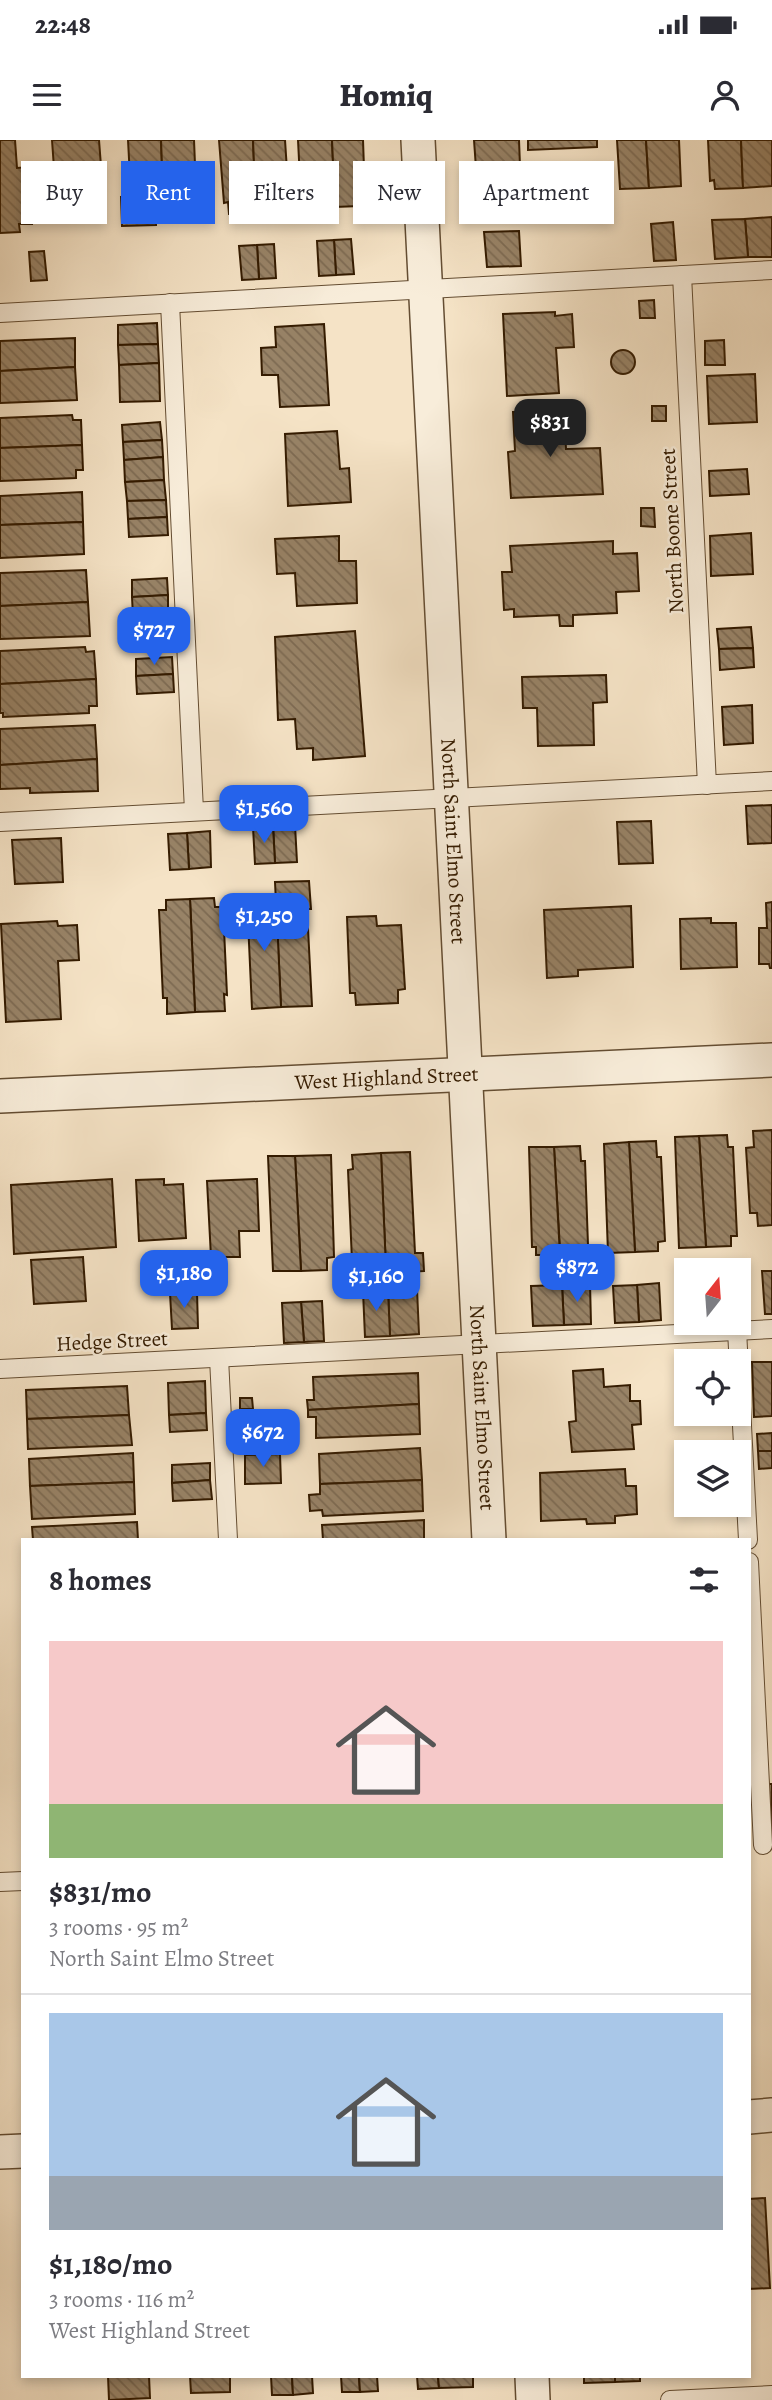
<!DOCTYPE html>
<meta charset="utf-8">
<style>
:root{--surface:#fff;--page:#f2f2f3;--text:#2b2b33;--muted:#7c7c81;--line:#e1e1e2;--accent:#2563eb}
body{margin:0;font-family:Alegreya,serif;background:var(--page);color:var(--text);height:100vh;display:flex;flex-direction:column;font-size:26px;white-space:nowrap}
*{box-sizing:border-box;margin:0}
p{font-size:23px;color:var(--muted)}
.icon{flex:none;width:38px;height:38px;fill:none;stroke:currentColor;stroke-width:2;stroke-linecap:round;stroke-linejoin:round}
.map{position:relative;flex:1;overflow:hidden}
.details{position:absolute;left:21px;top:1398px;width:730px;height:840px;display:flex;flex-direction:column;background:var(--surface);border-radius:0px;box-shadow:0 4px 10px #0003}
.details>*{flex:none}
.hud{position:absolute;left:21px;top:21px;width:732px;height:63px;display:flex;gap:14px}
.needle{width:46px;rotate:17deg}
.buttons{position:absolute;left:674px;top:1118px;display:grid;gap:14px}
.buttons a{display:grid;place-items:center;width:77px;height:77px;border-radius:0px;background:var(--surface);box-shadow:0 4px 10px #0003;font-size:35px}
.price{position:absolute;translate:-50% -60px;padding:0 16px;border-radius:14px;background:var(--accent);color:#fff;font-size:23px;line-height:46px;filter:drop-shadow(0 2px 4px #0008)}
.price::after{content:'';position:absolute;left:50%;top:42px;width:21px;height:16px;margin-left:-10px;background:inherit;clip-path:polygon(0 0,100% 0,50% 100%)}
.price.current{background:#222;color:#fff}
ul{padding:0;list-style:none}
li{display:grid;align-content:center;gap:14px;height:371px;padding:0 28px}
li+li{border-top:2px solid var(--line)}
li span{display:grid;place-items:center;height:217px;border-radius:0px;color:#555}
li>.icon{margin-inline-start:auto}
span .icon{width:126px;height:126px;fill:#fffc;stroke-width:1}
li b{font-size:30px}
h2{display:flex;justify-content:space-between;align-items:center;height:84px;padding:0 28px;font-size:30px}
.pill{padding:0 24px;border-radius:0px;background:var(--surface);box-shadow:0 4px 10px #0003;font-size:24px;line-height:63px}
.pill.current{background:var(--accent);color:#fff}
.status{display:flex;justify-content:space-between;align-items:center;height:49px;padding:0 35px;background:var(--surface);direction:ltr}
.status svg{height:19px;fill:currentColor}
header{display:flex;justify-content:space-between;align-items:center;height:91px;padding:0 28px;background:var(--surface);font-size:32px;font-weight:800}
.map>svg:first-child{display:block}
.building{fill:url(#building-back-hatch);stroke:#341b00;stroke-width:2}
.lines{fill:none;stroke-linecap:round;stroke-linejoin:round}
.service-casing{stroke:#644d32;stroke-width:20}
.minor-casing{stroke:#644d32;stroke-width:36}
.service{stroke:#f8edda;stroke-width:18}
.minor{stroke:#f8edda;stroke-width:33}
.labels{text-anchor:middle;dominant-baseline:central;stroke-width:5;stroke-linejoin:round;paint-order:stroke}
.street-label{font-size:21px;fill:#341b00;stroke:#f8edda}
</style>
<div class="status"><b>22:48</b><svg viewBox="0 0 49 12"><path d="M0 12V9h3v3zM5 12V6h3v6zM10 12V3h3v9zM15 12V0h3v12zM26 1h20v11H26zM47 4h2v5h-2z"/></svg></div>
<header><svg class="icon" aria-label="menu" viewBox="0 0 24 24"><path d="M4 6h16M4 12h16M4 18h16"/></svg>Homiq<svg class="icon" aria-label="person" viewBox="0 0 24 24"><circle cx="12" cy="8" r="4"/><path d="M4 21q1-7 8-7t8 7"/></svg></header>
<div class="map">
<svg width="772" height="2260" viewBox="0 0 772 2260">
<defs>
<pattern id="building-back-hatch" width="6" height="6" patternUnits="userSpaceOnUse" patternTransform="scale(1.75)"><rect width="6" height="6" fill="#988367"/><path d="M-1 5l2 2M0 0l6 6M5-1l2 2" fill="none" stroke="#7d6a52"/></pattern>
</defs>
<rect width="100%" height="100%" fill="#f5e3c6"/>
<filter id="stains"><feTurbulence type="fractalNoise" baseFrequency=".00286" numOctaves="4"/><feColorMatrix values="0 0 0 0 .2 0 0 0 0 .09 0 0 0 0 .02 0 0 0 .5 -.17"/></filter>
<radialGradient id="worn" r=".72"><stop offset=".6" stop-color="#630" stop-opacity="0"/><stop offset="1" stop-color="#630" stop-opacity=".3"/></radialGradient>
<!-- building -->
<g class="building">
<path d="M0,0H15L17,28L29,27L32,84H19L20,92L0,93Z"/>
<path d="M52,0H99L101,26L54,28Z"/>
<path d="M128,0H161L163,51H159L160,70L156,71V85L122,86L121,57L131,56Z"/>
<path d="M161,0H194L196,49L163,51Z"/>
<path d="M219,0H253L256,72L229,74L228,62L224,63Z"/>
<path d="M253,0H285L289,61H283L284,71L256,72Z"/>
<path d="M298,0H332L335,67L308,69L307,59H301Z"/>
<path d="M332,0H363L365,57H359V66L335,67Z"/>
<path d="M474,0H519L520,26H517V35L506,36V27L476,28Z"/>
<path d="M528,0H597V7L528,10Z"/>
<path d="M617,0H646L649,48L620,49Z"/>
<path d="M646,0H679L681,46L649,48Z"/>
<path d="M708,0H741L743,48L715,49L714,40L710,41Z"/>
<path d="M741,0H772V46L743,48Z"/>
<path d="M772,77V117H748L745,79Z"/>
<path d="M745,79L748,117L715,119L712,80Z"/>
<path d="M673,82L676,120L654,121L651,84Z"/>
<path d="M519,91L521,126L487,127L484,92Z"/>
<path d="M351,99L354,134L336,135L334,100Z"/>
<path d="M334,100L336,135L319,136L317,101Z"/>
<path d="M274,104L276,138L259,139L257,105Z"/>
<path d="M257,105L259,139L242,140L239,106Z"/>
<path d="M44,111L47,140L31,141L29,112Z"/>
<path d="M654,160L655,178H640L639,161Z"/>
<path d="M555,172V176L572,174L574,207L556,208L559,253L507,256L503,174Z"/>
<path d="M157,183L158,204L118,205V185Z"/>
<path d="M324,184L329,265L280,267L278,235H262L261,208L276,207L275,187Z"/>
<path d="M75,198V227L0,231V201Z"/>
<path d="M724,200L725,225H705V201Z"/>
<path d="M158,204L159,223L119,225L118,205Z"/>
<circle cx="623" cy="222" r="12"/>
<path d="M159,223L160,261L120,262L119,225Z"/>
<path d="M75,227L77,260L0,263V231Z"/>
<path d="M755,234L757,282L709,284L707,236Z"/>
<rect x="652" y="266" width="14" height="15"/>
<path d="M564,270L566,309L600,308L603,354L511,358L508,312L515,311L513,272Z"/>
<path d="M72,275L73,280H81L82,305L0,308V278Z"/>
<path d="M160,282L162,300L123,302L122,285Z"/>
<path d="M337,291L340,329L349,328L351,362L288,366L285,294Z"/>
<path d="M162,300L163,317L124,320L123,302Z"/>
<path d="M82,305L83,330H76V338L0,341V308Z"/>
<path d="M163,317L164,340L125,342L124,320Z"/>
<path d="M747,329L749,354L710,356L709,331Z"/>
<path d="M164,340L166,360L127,361L125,342Z"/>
<path d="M82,352L83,382L0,385V356Z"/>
<path d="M166,360L167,377L128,379L127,361Z"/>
<path d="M641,368H654L655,387L641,386Z"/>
<path d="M167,377L168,395L129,397L128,379Z"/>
<path d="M83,382L84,414L0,418V385Z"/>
<path d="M751,393L753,434L711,436L710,396Z"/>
<path d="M339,396V421H356L357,463L297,466L295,433L277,434L275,399Z"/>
<path d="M613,401V414L637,413L639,451L616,452L617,473L573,475V486H560L559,475L514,477V469L504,470L502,432H512L510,406Z"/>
<path d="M86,430L88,462L0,466V433Z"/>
<path d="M167,438L168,455L132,457V440Z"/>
<path d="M168,455V475L133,476L132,457Z"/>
<path d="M88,462L90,496L0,499V466Z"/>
<path d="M751,487L753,508L719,509L717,489Z"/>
<path d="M355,491L365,616L313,620V608L297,609L295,579L278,580L275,497Z"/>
<path d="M85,507L86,512L94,511L96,539L0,544V511Z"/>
<path d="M753,508L754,527L720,530L719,509Z"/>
<path d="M172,517L173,534L136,536V519Z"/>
<path d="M173,534L174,552L137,554L136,536Z"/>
<path d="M606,535L607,562L593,563L594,605L538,606L537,568H523L522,537Z"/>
<path d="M96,539L97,566H89V573L3,577V573H0V544Z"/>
<path d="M752,565L753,603L724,605L722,567Z"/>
<path d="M95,585L97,619L0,625V589Z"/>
<path d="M97,619L98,651L30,653V648L0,649V625Z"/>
<path d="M772,665V703L748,704L746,666Z"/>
<path d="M651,681L653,723L619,724L617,682Z"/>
<path d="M295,685L297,722L275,723L273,686Z"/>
<path d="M273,686L275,723L255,724L253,687Z"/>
<path d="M210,691L211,727L189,729L187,693Z"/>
<path d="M187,693L189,729L170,730L168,694Z"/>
<path d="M61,698L63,742L15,744L12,700Z"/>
<path d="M309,741L311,769H307L312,866L281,867L275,742Z"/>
<path d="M276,757L281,867L252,869L247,759Z"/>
<path d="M214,758L215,767H223L227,855L224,854L225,871L195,872L190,759Z"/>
<path d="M190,759L195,872L167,874V858H163L159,770H166V760Z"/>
<path d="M772,762V828H770L769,824H759V788H767L766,763Z"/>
<path d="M631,766L633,827L578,830V836L547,838L544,770Z"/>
<path d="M376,776L377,786L401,785L405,849L398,850V863L356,865L355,853H350L347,777Z"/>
<path d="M711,778V783H736L737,827L681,829L680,779Z"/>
<path d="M57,781L58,786L77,785L79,820L58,821L61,879L6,882L1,784Z"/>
<path d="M772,990V1085L758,1086L757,1073H750L746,1008L754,1007L753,991Z"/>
<path d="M727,995L728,1007H733L737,1096H731V1106L706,1107L699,996Z"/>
<path d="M699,996L706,1107L679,1108L675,997Z"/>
<path d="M656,1001L657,1017H661L665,1101L658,1102V1111L635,1112L629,1002Z"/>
<path d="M629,1002L635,1112L608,1113L604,1004Z"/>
<path d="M580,1006L581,1021H585L588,1105H584L585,1126L561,1127L554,1007Z"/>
<path d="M529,1007H554L560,1115H536V1107H532Z"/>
<path d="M410,1012L415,1113H423L424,1131L402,1132V1128H386L381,1013Z"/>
<path d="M381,1013L386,1128L359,1131L358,1121H352L348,1030L353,1029L352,1015Z"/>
<path d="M331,1015L334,1117L327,1118V1130L301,1131L295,1016Z"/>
<path d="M268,1016H295L301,1131H273Z"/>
<path d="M112,1039L116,1107L14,1114L11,1045Z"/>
<path d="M164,1039V1045L183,1044L186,1098L139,1101L136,1040Z"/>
<path d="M257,1039L259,1091H239L240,1117H211L207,1041Z"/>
<path d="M83,1117L86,1161L34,1164L31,1120Z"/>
<path d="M762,1131H772V1174H765Z"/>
<path d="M590,1143L591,1184L564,1185L562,1145Z"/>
<path d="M659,1143L661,1180L639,1182L637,1145Z"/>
<path d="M562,1145L564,1185L533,1186L531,1146Z"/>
<path d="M637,1145L639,1182L615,1183L613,1146Z"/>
<path d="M417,1149L419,1194L390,1196L388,1150Z"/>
<path d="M388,1150L390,1196L365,1197L363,1151Z"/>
<path d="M197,1152L198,1188L172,1189L170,1153Z"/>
<path d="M322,1161L324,1201L304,1202L301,1162Z"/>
<path d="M301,1162L304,1202L284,1203L282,1163Z"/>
<path d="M752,1222H772V1276L754,1277Z"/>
<path d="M603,1229L604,1247L630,1245V1261H640L641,1284L632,1285L634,1309L572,1312L569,1282L576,1281L573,1231Z"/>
<path d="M418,1233L419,1264L308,1270L307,1260H314L313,1237Z"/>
<path d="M686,1238V1274H716V1277L683,1279L681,1239Z"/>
<path d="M205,1241L206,1273L169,1275L168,1243Z"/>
<path d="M127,1246L129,1275L27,1279L26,1250Z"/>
<path d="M240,1258H252L253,1269H240Z"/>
<path d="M419,1264L420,1294L316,1298V1277H308V1270Z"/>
<path d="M255,1271L256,1283H244V1272Z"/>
<path d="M206,1273L207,1290L170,1292L169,1275Z"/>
<path d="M129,1275L132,1305L28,1309L27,1279Z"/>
<path d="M772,1293V1311H758L757,1294Z"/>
<path d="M420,1308L422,1340L320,1344L319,1314Z"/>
<path d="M758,1311H772V1328L759,1329Z"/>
<path d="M133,1313L134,1342L30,1346L29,1319Z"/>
<path d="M280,1314L281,1343L245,1344V1315Z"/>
<path d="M210,1323V1340L172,1343V1325Z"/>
<path d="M625,1329L626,1346H636L637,1374L615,1376V1383L587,1384L586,1379L541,1381L540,1333Z"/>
<path d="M678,1338H686V1365H722V1369L680,1372Z"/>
<path d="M210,1340L212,1359L173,1361L172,1343Z"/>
<path d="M422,1340L423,1371L323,1376L322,1370L310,1371L309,1355L320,1354V1344Z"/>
<path d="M134,1342L135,1374L32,1379L30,1346Z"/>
<path d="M424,1380V1400H323L322,1385Z"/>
<path d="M137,1382L138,1400H33L32,1387Z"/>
<path d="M769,1644H772V1683H770Z"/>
<path d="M765,2058L770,2148L749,2149V2059Z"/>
<path d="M108,2236H149L150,2258L109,2260Z"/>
<path d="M190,2236H230V2252L191,2253Z"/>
<path d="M271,2236H292L293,2255H272Z"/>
<path d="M292,2236H312L313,2253L293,2255Z"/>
<path d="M341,2236H359L360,2252H342Z"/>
<path d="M359,2236H377L378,2251L360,2252Z"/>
<path d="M417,2236H438L439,2248L418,2249Z"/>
<path d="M438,2236H473V2247L439,2248Z"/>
<path d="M584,2236H615V2242L584,2243Z"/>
<path d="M615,2236H640V2241L615,2242Z"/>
</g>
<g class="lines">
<!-- service casing -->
<g class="service-casing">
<g id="service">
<path d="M682,135L707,645"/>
<path d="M170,163L194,671"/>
<path d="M0,173L772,130"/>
<path d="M0,682L772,641"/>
<path d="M737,1190L748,1400"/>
<path d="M219,1218L228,1400"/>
<path d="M0,1229L772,1189"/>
<path d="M749,1422L763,1705"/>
<path d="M0,1742L23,1741"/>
<path d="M670,2260L772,2255"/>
</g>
</g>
<!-- minor casing -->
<g class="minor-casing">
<g id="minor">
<path id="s1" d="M418,0L489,1400"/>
<path id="s2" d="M0,956L772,920"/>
<path d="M749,1977L772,1975"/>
<path d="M0,2012L23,2011"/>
<path d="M532,2236L533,2260"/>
</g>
</g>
<!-- service -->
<use href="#service" class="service"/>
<!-- minor -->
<use href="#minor" class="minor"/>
</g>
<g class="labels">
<!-- street labels -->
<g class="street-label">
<text transform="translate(672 391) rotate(-93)">North Boone Street</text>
<text stroke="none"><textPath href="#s1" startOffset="702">North Saint Elmo Street</textPath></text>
<text stroke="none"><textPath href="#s2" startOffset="387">West Highland Street</textPath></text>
<text transform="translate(112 1201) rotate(-3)">Hedge Street</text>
<text stroke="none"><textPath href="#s1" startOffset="1269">North Saint Elmo Street</textPath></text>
</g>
</g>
<rect width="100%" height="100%" filter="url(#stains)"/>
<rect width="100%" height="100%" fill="url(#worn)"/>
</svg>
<div class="buttons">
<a><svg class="needle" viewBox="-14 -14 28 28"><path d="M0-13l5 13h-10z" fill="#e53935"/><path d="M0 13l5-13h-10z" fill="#7c7c81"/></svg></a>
<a><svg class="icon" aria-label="locate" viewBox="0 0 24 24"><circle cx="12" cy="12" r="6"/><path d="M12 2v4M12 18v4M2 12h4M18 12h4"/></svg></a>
<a><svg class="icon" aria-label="layers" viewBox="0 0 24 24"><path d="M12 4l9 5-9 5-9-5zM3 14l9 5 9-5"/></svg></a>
</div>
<b class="price current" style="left:550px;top:319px">$831</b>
<b class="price" style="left:154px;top:527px">$727</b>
<b class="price" style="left:264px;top:705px">$1,560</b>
<b class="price" style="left:264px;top:813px">$1,250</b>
<b class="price" style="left:577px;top:1164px">$872</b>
<b class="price" style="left:184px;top:1170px">$1,180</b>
<b class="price" style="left:376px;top:1173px">$1,160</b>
<b class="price" style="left:263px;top:1329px">$672</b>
<div class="hud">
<a class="pill">Buy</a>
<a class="pill current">Rent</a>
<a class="pill">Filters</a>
<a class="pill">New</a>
<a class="pill">Apartment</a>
</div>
<section class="details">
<h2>8 homes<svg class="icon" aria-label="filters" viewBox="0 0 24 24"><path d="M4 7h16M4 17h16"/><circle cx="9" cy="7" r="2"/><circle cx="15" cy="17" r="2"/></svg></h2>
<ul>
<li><span style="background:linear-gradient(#f6c9c9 75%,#8fb573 0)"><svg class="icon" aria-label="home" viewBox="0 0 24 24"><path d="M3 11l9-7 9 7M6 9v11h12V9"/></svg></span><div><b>$831/mo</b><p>3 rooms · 95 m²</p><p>North Saint Elmo Street</p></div></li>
<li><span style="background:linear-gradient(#a9c7e8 75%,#9aa5b1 0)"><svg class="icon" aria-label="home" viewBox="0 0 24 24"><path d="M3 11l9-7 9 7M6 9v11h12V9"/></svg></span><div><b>$1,180/mo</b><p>3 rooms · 116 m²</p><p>West Highland Street</p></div></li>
</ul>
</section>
</div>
